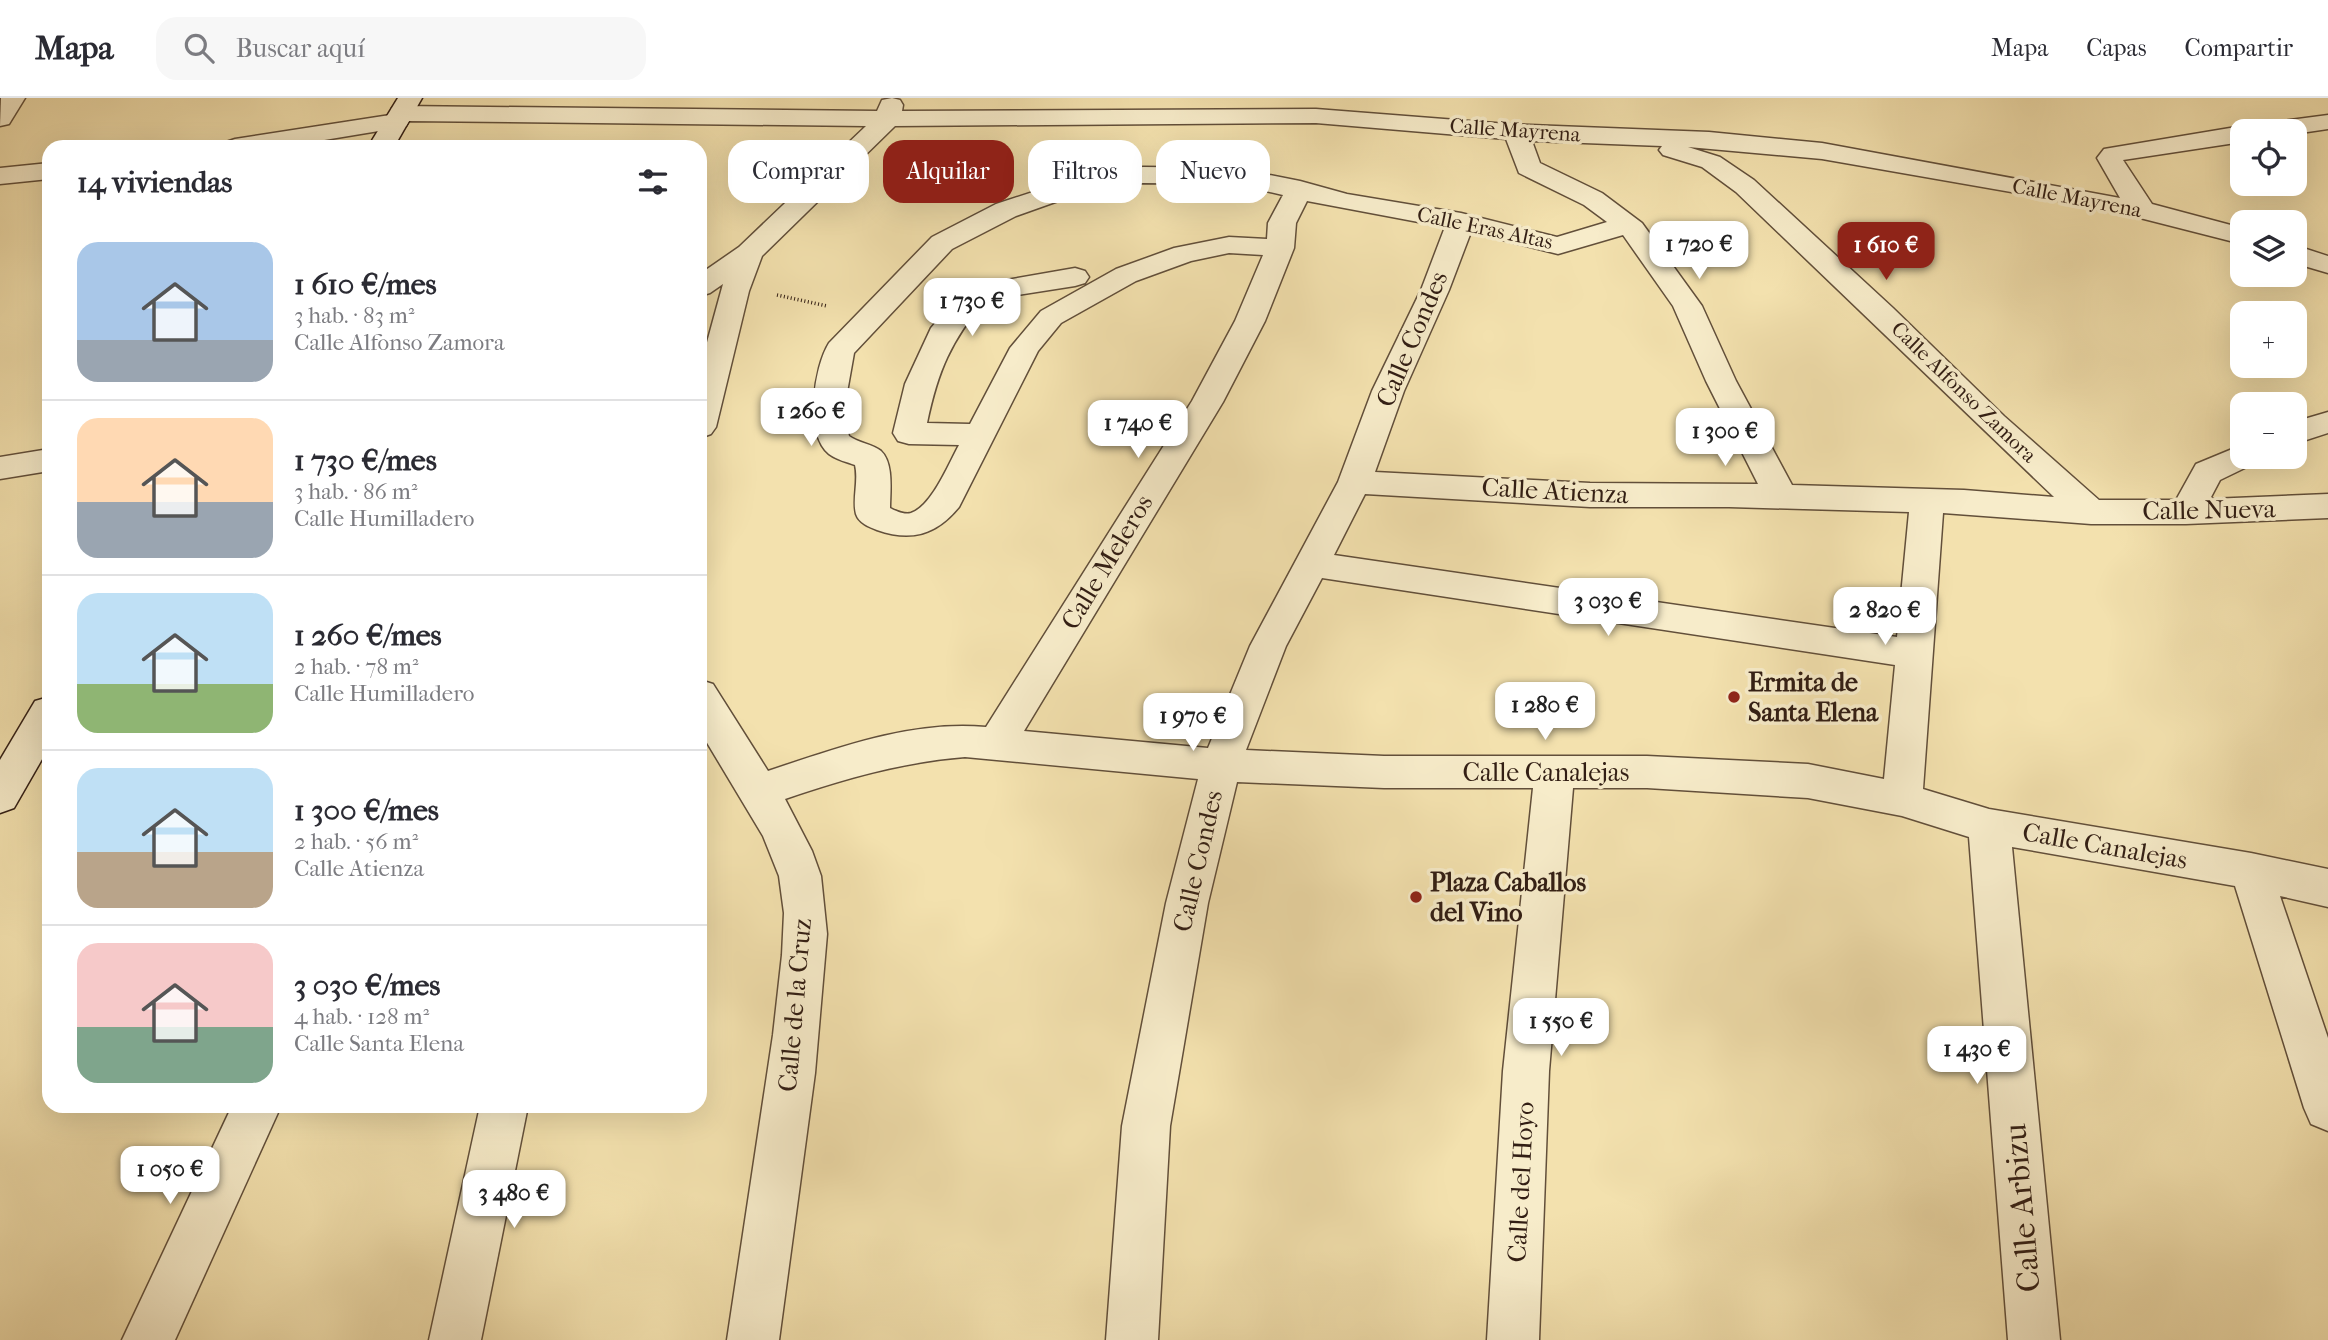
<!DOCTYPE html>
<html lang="es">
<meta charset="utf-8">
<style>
:root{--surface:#fff;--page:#f7f7f7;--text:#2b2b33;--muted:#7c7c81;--line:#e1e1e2;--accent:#8f2418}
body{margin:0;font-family:"IM FELL French Canon",serif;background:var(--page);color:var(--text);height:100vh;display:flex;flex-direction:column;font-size:26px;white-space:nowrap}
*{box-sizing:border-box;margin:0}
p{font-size:23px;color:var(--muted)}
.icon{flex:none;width:38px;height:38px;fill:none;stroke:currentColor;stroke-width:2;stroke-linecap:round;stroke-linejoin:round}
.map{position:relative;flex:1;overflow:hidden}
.drawer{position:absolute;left:42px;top:42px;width:665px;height:973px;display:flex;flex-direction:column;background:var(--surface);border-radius:21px;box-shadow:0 7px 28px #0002}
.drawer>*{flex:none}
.guide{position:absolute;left:728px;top:42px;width:665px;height:63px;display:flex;gap:14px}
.fabs{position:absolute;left:2230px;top:21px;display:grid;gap:14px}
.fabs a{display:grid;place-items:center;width:77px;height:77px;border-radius:14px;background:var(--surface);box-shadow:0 7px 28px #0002;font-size:35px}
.price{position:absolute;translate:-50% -60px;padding:0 16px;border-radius:14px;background:#fff;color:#222;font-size:23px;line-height:46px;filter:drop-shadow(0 2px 4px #0008)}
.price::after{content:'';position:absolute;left:50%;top:42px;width:21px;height:16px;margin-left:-10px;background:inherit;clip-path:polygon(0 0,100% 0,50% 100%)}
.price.active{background:var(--accent);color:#fff}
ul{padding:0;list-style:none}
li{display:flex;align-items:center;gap:21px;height:175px;padding:0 35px}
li+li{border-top:2px solid var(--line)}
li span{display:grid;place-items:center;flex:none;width:196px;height:140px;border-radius:21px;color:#555}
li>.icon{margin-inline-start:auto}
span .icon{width:84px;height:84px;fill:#fffc;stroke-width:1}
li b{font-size:30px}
h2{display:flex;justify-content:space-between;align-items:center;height:84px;padding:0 35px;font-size:30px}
.pill{padding:0 24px;border-radius:21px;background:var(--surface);box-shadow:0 7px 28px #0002;font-size:24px;line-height:63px}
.pill.active{background:var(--accent);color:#fff}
header{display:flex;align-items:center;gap:42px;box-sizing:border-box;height:98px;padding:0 35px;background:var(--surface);border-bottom:2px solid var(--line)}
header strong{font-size:33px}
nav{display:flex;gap:38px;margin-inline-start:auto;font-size:24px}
.search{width:490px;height:63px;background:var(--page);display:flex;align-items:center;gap:18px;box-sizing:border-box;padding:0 24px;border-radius:21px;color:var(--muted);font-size:26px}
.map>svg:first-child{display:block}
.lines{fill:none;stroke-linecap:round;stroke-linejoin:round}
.street-casing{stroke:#624f3a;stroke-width:3}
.secondary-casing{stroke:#321e14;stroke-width:3}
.path{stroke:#321e14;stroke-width:3.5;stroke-dasharray:1 2.5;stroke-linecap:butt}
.street{fill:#f7ecca;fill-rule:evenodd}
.secondary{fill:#f7ecca;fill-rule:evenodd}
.poi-dot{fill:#8f2418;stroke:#f7ecca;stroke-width:2.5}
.labels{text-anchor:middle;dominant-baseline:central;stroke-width:7;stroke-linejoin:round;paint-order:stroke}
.far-street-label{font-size:21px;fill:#321e14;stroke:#f7ecca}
.street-label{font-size:26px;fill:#321e14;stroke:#f7ecca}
.poi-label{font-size:26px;font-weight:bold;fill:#321e14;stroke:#f7ecca;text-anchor:start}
.near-street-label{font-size:32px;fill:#321e14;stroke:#f7ecca}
</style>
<header>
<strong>Mapa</strong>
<div class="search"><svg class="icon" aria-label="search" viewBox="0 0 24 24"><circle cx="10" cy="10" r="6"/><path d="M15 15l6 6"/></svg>Buscar aquí</div>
<nav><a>Mapa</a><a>Capas</a><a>Compartir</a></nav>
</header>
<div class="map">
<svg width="2328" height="1242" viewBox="0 0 2328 1242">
<rect width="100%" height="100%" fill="#f3e1ae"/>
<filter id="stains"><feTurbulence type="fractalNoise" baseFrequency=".00286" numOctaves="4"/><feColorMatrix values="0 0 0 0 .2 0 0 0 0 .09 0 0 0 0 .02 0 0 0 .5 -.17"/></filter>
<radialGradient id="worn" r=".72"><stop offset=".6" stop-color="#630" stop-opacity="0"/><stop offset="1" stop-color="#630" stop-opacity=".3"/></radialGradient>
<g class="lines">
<!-- street casing -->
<g class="street-casing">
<g id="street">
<path d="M1,0H25L9,26L0,28Z"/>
<path d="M892,0L900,2L903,7L902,13L1316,11L1508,26L1709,34L1822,45L2120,100L2097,60L2104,51L2242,28L2251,31L2253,33H2242V44L2123,62L2152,106L2242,130V146L2140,120L2040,99L1822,61L1688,49L1720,59L1754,82L1893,210L2004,318L2099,402H2176L2196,366L2242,347V359H2258L2253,366L2220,382L2210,401L2328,396V420L2186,426H2091L1943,415L1923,691L1989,711L2251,755L2328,771V809L2280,798L2328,940V1033L2311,1026L2304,1010L2235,788L2012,749L2060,1242H2008L1969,739L1902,718L1808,700L1647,690H1573L1549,973L1539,1242H1487L1503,973L1533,690H1384L1237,684L1208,805L1170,1028L1158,1242H1106L1122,1028L1166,805L1198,681L965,659C902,664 844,681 785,701L812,753L821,778L827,836L815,975L779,1242H727L773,937L782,857L784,815L779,778L763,738L700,633V582L713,586L768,673C837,650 912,622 986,629L1192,303L1235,223L1263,157L1229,155L1191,163L1136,183L1061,225L1038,253L959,409C936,437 911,444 877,432C869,429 859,425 856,416C852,401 859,383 855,367C847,364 837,362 829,356C804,336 814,269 829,245L932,139L996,106L1088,76L1143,69L1234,70L1300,83L1347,96L1461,115L1557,139L1607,124L1584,107L1519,75L1506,41L1316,25L895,28L762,158L749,193L716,329L711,336L700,340V270L723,186L710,195L700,198V176L739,149L866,28L409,23L406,28L397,30L282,49H222L226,44L235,41L390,17L392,10L401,8L877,13L882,2ZM1532,43L1662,48L1659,52L1663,57L1702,69L1736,94L2054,399L1964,392L1792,387L1736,283L1702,208L1642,125L1602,95L1540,65ZM1143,85L1234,86L1283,97L1268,125L1267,141L1229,139L1174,150L1116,171L1041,213L1010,250L970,326L927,325C938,272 951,243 985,202L1075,188L1085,185L1089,179L1085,173L1075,170L966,189L931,230L905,286L893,335L898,343L909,346L959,347C949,365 932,408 911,415C904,417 896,413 890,410C890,394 894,365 881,353C873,346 858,345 849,338L846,327V300L854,255L952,151L1016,118L1092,91ZM1307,103L1445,129L1421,192L1372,293L1338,384L1250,548L1208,650L1024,633L1223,304L1265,223L1294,150L1296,125ZM1471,134L1558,156L1623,137L1673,208L1706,283L1758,386L1590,385L1375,374L1404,293L1449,192ZM1365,396L1590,409H1729L1909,414L1897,539L1334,457ZM1322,480L1895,567L1884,681L1808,666L1647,658H1384L1246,652L1286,548Z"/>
<path d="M2328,17V31L2294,36V33H2253L2257,28L2266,25Z"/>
<path d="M49,65V81L0,86V70Z"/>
<path d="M2294,147L2328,158V175L2294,165Z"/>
<path d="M2328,314V335L2294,346V324Z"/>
<path d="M49,351V373L0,381V359Z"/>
<path d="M232,1008H281L175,1242H122Z"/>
<path d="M480,1008H528L481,1242H429Z"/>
</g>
</g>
<!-- secondary casing -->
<g class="secondary-casing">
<g id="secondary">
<path d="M398,0H422L394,49H368Z"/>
<path d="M49,599V649L14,710L0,715V662L35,603Z"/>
</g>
</g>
<!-- path -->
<path class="path" d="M777,197L827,208"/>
<!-- street -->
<use href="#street" class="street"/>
<!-- secondary -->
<use href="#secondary" class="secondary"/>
</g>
<!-- markers -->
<g class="poi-dot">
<circle cx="1734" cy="599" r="7"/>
<circle cx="1416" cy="799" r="7"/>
</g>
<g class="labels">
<!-- far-street labels -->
<g class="far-street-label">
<text transform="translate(1515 32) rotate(4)">Calle Mayrena</text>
<text transform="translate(2077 100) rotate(11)">Calle Mayrena</text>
<text transform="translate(1485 130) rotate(12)">Calle Eras Altas</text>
<text transform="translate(1964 294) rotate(44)">Calle Alfonso Zamora</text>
</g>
<!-- street labels -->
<g class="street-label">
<text transform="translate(1412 241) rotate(-67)">Calle Condes</text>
<text transform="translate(1555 393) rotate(3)">Calle Atienza</text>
<text transform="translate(2209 412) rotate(-1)">Calle Nueva</text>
<text transform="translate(1107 464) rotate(-59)">Calle Meleros</text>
<text x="1546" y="674">Calle Canalejas</text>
<text transform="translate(2105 748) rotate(10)">Calle Canalejas</text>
<text transform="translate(1198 763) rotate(-77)">Calle Condes</text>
<text transform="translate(795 907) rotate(-85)">Calle de la Cruz</text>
<text transform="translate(1521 1084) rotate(-87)">Calle del Hoyo</text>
</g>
<!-- poi labels -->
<g class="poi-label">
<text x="1748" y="584">Ermita de<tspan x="1748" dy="30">Santa Elena</tspan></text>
<text x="1430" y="784">Plaza Caballos<tspan x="1430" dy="30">del Vino</tspan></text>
</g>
<!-- near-street labels -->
<g class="near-street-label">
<text transform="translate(2022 1110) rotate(-95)">Calle Arbizu</text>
</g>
</g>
<rect width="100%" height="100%" filter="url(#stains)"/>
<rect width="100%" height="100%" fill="url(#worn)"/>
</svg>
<div class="fabs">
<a><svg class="icon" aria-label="locate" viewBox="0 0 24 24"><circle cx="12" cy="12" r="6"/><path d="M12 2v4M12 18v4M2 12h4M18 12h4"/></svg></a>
<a><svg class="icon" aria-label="layers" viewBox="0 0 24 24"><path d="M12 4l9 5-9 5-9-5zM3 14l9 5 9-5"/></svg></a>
<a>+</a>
<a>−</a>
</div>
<b class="price" style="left:1699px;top:183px">1 720 €</b>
<b class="price active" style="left:1886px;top:184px">1 610 €</b>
<b class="price" style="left:972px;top:240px">1 730 €</b>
<b class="price" style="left:811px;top:350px">1 260 €</b>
<b class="price" style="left:1138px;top:362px">1 740 €</b>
<b class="price" style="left:1725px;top:370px">1 300 €</b>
<b class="price" style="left:1608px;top:540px">3 030 €</b>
<b class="price" style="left:1885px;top:549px">2 820 €</b>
<b class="price" style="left:1545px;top:644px">1 280 €</b>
<b class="price" style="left:1193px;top:655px">1 970 €</b>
<b class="price" style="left:1561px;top:960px">1 550 €</b>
<b class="price" style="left:1977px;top:988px">1 430 €</b>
<b class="price" style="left:170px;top:1108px">1 050 €</b>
<b class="price" style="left:514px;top:1132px">3 480 €</b>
<div class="guide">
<a class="pill">Comprar</a>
<a class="pill active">Alquilar</a>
<a class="pill">Filtros</a>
<a class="pill">Nuevo</a>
</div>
<section class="drawer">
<h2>14 viviendas<svg class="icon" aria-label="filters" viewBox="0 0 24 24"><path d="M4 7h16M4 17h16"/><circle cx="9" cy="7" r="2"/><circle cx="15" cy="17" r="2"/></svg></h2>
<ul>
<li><span style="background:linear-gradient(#a9c7e8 70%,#9aa5b1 0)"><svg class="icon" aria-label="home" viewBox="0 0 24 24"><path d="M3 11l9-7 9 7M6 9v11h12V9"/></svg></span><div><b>1 610 €/mes</b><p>3 hab. · 83 m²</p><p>Calle Alfonso Zamora</p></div></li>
<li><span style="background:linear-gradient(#ffd9b3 60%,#9aa5b1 0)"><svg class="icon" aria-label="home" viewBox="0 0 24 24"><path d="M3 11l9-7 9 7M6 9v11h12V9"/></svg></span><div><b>1 730 €/mes</b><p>3 hab. · 86 m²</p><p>Calle Humilladero</p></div></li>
<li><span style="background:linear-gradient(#bfe0f5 65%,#8fb573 0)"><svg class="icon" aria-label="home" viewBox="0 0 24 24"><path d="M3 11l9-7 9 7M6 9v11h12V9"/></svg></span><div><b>1 260 €/mes</b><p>2 hab. · 78 m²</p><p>Calle Humilladero</p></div></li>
<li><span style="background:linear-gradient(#bfe0f5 60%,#b9a48a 0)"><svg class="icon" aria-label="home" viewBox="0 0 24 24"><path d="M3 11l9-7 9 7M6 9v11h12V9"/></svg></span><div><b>1 300 €/mes</b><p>2 hab. · 56 m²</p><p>Calle Atienza</p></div></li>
<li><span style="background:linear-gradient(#f6c9c9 60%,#7fa58c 0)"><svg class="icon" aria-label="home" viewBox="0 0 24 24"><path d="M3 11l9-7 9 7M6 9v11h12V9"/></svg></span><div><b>3 030 €/mes</b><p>4 hab. · 128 m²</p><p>Calle Santa Elena</p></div></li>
</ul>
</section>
</div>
